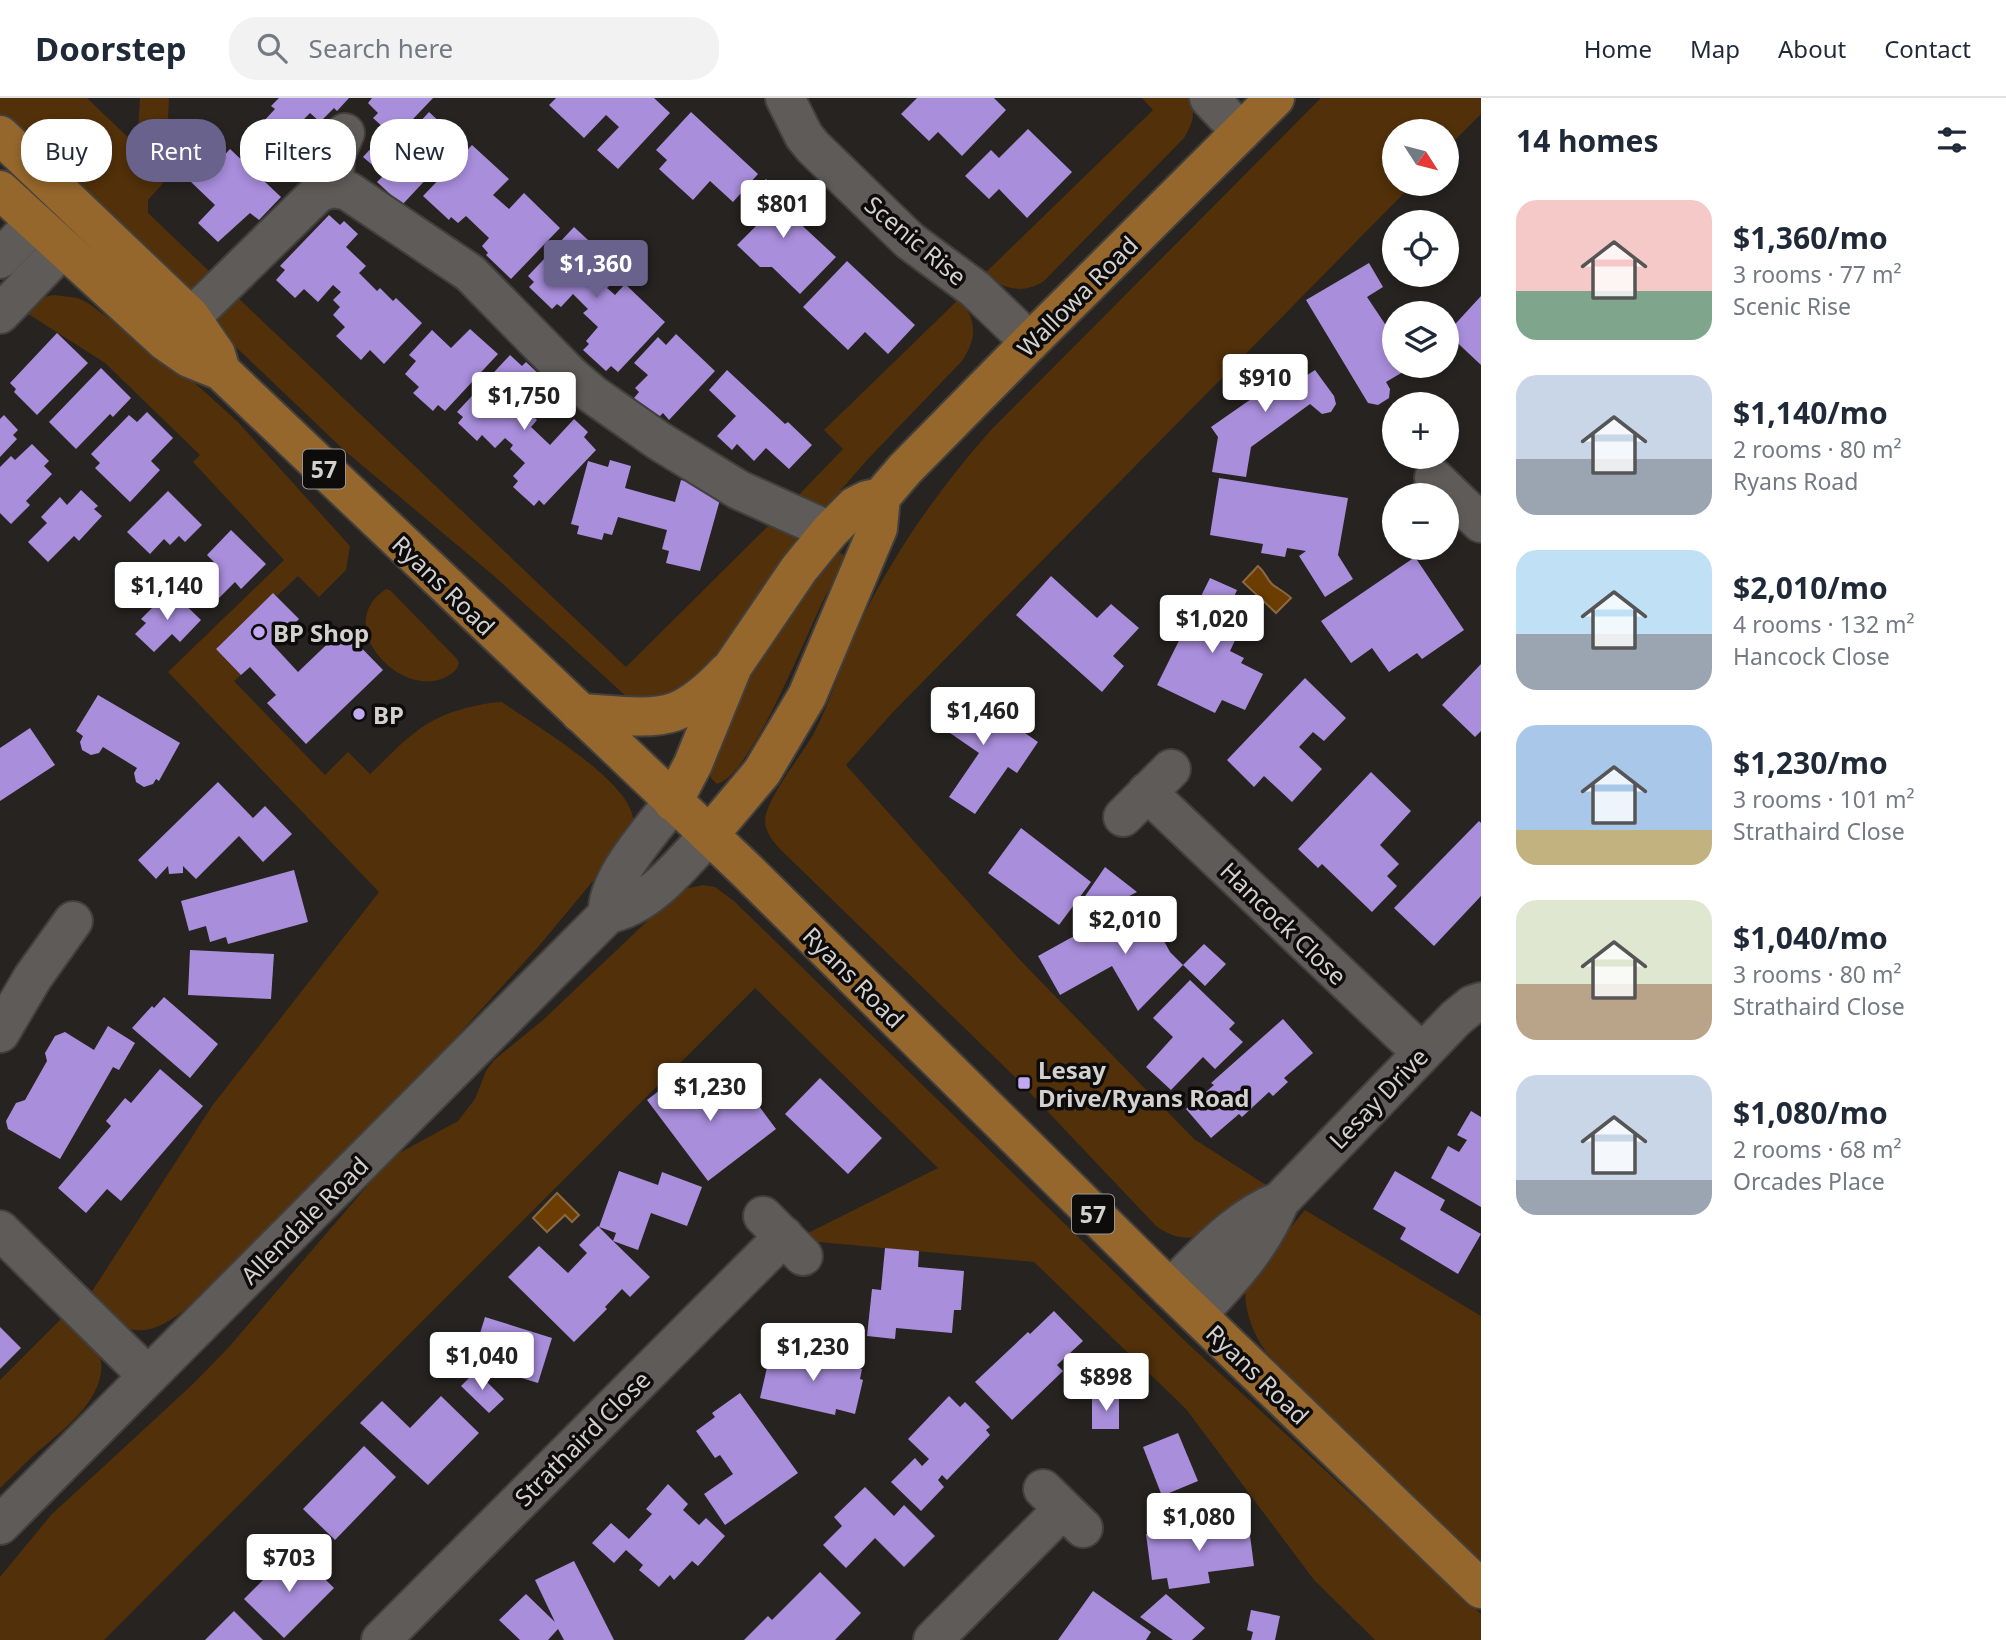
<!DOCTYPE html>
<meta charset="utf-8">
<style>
:root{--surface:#fff;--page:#f2f2f3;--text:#1f2937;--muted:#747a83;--line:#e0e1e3;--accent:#68628c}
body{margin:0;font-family:"Noto Sans",sans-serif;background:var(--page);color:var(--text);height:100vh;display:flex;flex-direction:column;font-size:26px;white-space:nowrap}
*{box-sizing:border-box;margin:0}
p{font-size:23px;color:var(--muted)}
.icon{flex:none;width:38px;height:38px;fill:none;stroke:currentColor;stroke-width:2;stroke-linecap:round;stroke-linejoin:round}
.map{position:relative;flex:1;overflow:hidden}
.side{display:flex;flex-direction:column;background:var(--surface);width:525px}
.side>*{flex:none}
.banner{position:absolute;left:21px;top:21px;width:665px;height:63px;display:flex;gap:14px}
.needle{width:46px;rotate:126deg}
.tools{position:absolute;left:1382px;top:21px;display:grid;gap:14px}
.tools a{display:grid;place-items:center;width:77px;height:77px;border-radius:50%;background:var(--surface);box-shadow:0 4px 10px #0003;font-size:35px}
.price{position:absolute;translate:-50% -60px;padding:0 16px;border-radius:7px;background:#fff;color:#222;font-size:23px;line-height:46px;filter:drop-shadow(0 2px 4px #0008)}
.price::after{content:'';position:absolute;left:50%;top:42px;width:21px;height:16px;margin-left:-10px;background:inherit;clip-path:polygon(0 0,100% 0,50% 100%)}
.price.selected{background:var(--accent);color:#fff}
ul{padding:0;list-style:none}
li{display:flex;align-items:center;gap:21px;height:175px;padding:0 35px}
li span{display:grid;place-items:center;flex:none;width:196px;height:140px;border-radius:21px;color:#555}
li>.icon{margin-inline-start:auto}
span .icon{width:84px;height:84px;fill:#fffc;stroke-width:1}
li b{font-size:30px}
h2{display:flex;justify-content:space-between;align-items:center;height:84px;padding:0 35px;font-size:30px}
.tag{padding:0 24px;border-radius:28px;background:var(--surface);box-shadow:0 4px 10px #0003;font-size:24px;line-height:63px}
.tag.selected{background:var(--accent);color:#fff}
header{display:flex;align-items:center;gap:42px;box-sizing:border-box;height:98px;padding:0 35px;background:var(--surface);border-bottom:2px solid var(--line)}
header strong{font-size:33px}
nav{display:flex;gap:38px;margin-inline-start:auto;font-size:24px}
.search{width:490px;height:63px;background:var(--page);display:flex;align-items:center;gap:18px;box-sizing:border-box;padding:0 24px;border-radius:28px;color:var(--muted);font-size:26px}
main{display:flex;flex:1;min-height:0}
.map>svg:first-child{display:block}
.green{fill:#51300a}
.water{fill:#6b3d02;stroke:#8a6940;stroke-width:2}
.building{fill:#a98edc}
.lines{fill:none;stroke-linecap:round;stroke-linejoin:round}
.minor-casing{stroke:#423f3d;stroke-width:42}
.major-casing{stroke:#423f3d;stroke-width:42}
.minor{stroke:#5e5b58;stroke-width:38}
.major{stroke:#95672c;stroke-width:38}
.poi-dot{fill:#c1a8f3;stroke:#0e0c0b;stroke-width:2.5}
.labels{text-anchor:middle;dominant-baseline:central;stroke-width:7;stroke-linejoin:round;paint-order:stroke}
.shield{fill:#0e0c0b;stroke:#989694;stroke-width:2}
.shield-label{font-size:23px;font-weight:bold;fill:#d3d1cf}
.street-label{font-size:24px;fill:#d3d1cf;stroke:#0e0c0b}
.poi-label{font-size:24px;font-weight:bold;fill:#d3d1cf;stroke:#0e0c0b;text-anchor:start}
</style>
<header>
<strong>Doorstep</strong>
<div class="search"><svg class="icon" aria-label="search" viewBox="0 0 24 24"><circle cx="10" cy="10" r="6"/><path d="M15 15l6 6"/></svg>Search here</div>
<nav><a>Home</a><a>Map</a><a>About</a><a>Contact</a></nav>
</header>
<main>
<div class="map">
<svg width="1481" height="1542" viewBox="0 0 1481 1542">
<rect width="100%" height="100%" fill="#262320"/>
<!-- green -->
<g class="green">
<path d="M0,0H87L137,48L140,0H169L165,83L148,102V115L211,175L195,190L176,192L0,25Z"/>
<path d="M1142,0H1189C1197,15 1192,27 1184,40L1044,183C1023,197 1003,191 984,176L1153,12Z"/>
<path d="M1321,0H1481V16L1447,50V33H1395V86H1413L893,614L846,667L1021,863L1194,1041L1266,1087C1234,1117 1201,1161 1156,1128L1016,980L783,754C775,746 765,735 765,723C766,700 802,657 814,635C832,601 842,562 859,527C893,456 938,392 990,333Z"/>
<path d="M234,196L626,569L776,420L802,438L752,504L708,570L667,602L628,600L494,478L345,353L217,231L219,211Z"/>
<path d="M54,197L78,200L88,205L186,277L238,324L350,448L346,472L319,499L298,478L277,498L273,495L216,551L241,577L234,583L325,677L348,654L370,676C406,642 424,618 475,608C484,606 493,604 502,604C531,625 641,688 633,728C632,734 626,741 623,747L538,849L439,958L196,1202C177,1219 149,1242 122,1228C110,1221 98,1209 87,1201L212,1008L379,794L168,574L284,462L193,364L200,357L105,265L22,212L40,200Z"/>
<path d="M959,201C978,222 977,242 961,264L867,362L822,414L792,404L843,351L824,332Z"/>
<path d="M838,454L844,457C845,469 827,493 822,505C806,538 750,679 717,686L711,680V670L731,606L778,528Z"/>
<path d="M386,491L390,492L457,561L459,565C457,573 452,576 444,580C397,600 332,526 386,491Z"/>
<path d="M703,787L715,789L734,803L1186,1244L1481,1516V1542H1375L1314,1482L1186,1311L1034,1164L808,1143L802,1138L938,1070L755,890L104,1542H0V1479L51,1417L193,1286L228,1250L392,1059L458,1023L475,1001L486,973L494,962L543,922L680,792Z"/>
<path d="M1305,1112L1481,1218V1467L1266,1254C1252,1234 1242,1208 1246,1184Z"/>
<path d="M67,1215C76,1226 92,1239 98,1252C115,1295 62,1333 35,1356C23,1367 12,1379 0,1390V1282Z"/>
</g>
<!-- water -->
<g class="water">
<path d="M1258,468C1266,475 1266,480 1272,486C1276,490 1284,493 1291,500L1276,515L1243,484Z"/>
<path d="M557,1095L579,1117L572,1124L565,1117L547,1134L533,1120Z"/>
</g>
<!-- building -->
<g class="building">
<path d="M279,0H349L337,13L334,10L320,24L310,15L295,30L318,52L292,80L285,73L277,83L241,48L275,11L271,8Z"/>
<path d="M372,0H433L395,40L373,20L378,15L368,5Z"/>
<path d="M556,0H654L670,15L618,71L597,52L619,29L606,17L584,40L549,7Z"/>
<path d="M917,0H994L1006,12L962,58L938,34L929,43L901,16Z"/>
<path d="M429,14L461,44L402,107L377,84L384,77L363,59L384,36L397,49Z"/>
<path d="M691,14L758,76L733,104L710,83L693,102L659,71L667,62L656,52Z"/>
<path d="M1028,31L1072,74L1027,120L999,91L989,101L965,78L991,52L999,60Z"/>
<path d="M472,47L509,81L493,97L509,111L524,95L560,130L511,181L486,157L488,155L482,148L489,140L466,118L458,125L451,119L449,122L423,98Z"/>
<path d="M230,51L281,99L259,122L250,115L218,144L198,125L215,107L190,83L212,58L218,64Z"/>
<path d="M766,81L786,99L779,106L836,159L800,196L772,169H760L737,147L761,123L742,105Z"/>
<path d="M329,117L340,127L344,123L358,136L346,149L366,168L359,175L377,193L380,190L393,203L396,200L422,225L384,266L370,252L361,262L336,238L345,229L333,217L340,209L333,202L341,194L333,187L318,204L304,191L295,200L276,182L285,172L280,168Z"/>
<path d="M574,129L613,165L602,177L611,186L607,190L615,197L625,186L665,224L618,274L611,268L606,273L583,252L589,246L586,243L598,229L583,215L588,211L573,196L561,209L557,206L552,211L529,189L534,184L528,178Z"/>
<path d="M847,163L915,227L888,256L865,234L848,252L803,209Z"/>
<path d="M1369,165L1383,189L1367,199L1395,241V268H1413L1386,284L1390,291L1389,300L1378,307L1368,305L1306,202Z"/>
<path d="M1481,198V267L1447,235Z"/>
<path d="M470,231L498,256L445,313L438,307L433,313L413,295L419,289L405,276L416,263L409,257L432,232L451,250Z"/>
<path d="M57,235L88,265L37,317L14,294L16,291L10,285Z"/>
<path d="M676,236L715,273L669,322L663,315L657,321L634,300L639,294L635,290L648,277L634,265L658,239L666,247Z"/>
<path d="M510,257L522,268L526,264L542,279L518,305L537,322L531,329L550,347L574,321L588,334L584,339L596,352L544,407L539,402L534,408L513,389L518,383L513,378L525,365L510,351L513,347L505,340L495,350L482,337L477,343L458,325L463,319L457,314Z"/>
<path d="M1259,260L1276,283L1291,272L1298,283L1315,272L1334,298L1336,306L1331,314L1322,316L1310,306L1251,349L1246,379L1212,374L1218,339L1211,329L1254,299L1238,277Z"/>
<path d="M101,270L131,300L113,319L110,316L76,351L49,324Z"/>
<path d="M727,272L785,326L788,324L812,347L789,371L766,350L754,363L737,346L732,352L717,338L736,318L709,292Z"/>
<path d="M147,314L173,340L151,363L160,372L130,404L95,370L100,365L91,356L129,317L137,324Z"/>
<path d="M4,317L18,332L13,337L17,341L0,359V321Z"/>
<path d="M32,346L49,363L44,368L52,376L26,403L30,407L11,426L0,415V369L11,358L15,362Z"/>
<path d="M610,362L631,368L625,390L675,404L681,382L700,387L699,392L721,398L700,473L666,465L669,453L662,451L667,432L618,419L612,437L604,435L602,442L577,436L579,428L571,426L588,363L608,369Z"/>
<path d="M1219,380L1348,400L1338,457L1353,481L1325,499L1299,458L1306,453L1287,450L1285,459L1261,455L1263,446L1210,437Z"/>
<path d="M81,392L98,408L94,411L102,418L79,443L74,438L48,464L28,444L47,425L41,419L60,399L67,407Z"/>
<path d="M168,393L202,427L185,444L179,438L170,447L164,441L150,456L127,434Z"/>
<path d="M231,432L266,466L241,491L235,484L219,500L201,481L216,466L207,457Z"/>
<path d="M1415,459L1464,532L1422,561L1417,555L1389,574L1372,550L1351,565L1321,523Z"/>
<path d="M1051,478L1097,520L1111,506L1139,530L1113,558L1124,568L1102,594L1016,517Z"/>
<path d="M1210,480L1237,492L1231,506L1248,515L1230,553L1244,560L1241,565L1263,576L1245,612L1222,602L1215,615L1157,587Z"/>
<path d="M170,492L201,522L180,544L172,536L154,554L135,536L146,525L141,521Z"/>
<path d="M273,495L299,521L273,547L298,574L343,531L383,572L306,646L267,605L276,597L250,569L241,577L216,551Z"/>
<path d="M1481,566V633L1475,639L1442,607Z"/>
<path d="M1305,580L1346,620L1324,643L1313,634L1299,649L1322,671L1292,704L1264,678L1254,689L1227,662Z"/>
<path d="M959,589L1038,644L1017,675L1008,669L975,716L949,699L979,655L934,624Z"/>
<path d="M98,597L180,645L159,683L156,681L153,686L144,689L136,684L134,675L137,670L103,649L99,655L91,657L82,652L80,644L83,638L76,633Z"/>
<path d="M30,630L55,667L0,703V650Z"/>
<path d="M1371,674L1411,713L1380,747L1399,766L1387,778L1397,788L1372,814L1322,766L1318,770L1298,751Z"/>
<path d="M218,684L253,720L265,708L292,736L263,764L239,738L196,781L183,768V775L169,776L168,768L156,781L138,762Z"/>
<path d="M1479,723L1481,725V798L1434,848L1394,810Z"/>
<path d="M1021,730L1091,784L1059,827L988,775Z"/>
<path d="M1105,769L1137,794L1089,819L1077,810Z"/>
<path d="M294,772L308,824L228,846L226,839L210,844L206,828L189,833L181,803Z"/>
<path d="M1141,801L1170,854L1183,867L1204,846L1226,866L1205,888L1183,867L1138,913L1112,868L1060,897L1038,858Z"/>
<path d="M190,852L274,856L271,901L188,897Z"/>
<path d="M1190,882L1235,925L1229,931L1243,944L1215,971L1203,959L1171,992L1146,969L1173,939L1153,920Z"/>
<path d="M164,899L218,946L190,980L132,930L152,908L154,910Z"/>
<path d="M1283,921L1313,955L1284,980L1288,984L1273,998L1269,994L1242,1019L1239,1016L1211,1040L1186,1011L1214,987L1211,985Z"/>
<path d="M108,928L135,945L119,972L113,969L60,1061L8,1031L6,1023L16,1005L25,1002L47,963L45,955L55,938L65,934L94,952Z"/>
<path d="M690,969L722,1011L747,992L776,1031L708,1083L647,1002Z"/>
<path d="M160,971L203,1008L121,1103L107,1091L86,1115L58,1090L111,1028L106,1023L125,1000L131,1005Z"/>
<path d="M820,980L882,1040L848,1076L785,1016Z"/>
<path d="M1471,1013L1481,1019V1109L1431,1080L1448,1048L1459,1054L1467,1042L1457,1037Z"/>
<path d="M619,1073L658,1087L662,1074L702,1089L687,1128L651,1115L638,1152L613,1143L616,1135L599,1129L613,1143L650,1179L630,1199L622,1191L605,1209L607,1211L574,1244L508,1179L539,1148L568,1175L587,1155L579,1147L598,1128L599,1129Z"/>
<path d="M1395,1073L1445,1102L1440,1112L1481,1136L1458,1176L1400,1141L1406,1130L1373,1111Z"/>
<path d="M885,1150L919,1153L918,1169L964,1173L961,1212H954L952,1235L896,1230L895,1241L867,1238L872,1191L881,1192Z"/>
<path d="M1054,1213L1083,1243L1057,1267L1063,1273L1012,1322L975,1284L1028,1234L1030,1236Z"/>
<path d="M485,1219L552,1240L538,1285L471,1265Z"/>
<path d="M0,1229L21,1250L0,1271Z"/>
<path d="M771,1252L810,1262L812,1254L853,1263L851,1268L862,1271L860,1281L863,1282L855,1316L836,1311L835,1317L760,1300Z"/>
<path d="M476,1273L504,1301L489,1315L461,1288Z"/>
<path d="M740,1295L798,1375L725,1427L704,1396L733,1376L720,1357L715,1360L696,1333L715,1319L712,1315Z"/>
<path d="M441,1298L479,1335L428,1387L360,1325L382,1303L410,1330Z"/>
<path d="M949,1298L960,1309L965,1304L990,1329L986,1332L990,1337L947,1382L942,1377L938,1382L944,1389L921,1413L891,1384L915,1360L922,1368L929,1361L908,1341Z"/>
<path d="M1119,1299V1331H1092V1300Z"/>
<path d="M1178,1335L1198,1383L1162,1398L1143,1349Z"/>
<path d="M364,1348L396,1379L335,1442L303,1411Z"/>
<path d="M668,1386L688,1406L683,1412L699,1427L706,1420L725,1438L698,1468L692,1463L674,1482L670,1477L659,1489L639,1472L643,1467L626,1452L614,1465L592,1445L611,1425L629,1441L652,1416L646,1411Z"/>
<path d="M865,1389L894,1418L904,1407L935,1438L904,1469L875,1440L846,1470L823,1447L842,1428L834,1419Z"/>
<path d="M1248,1422L1254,1468L1208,1474L1210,1485L1169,1491L1167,1480L1152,1482L1146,1436Z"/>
<path d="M294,1451L334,1490L284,1540L244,1501Z"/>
<path d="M574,1463L614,1542H564L558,1531L548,1542H520L499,1522L526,1496L555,1524L535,1482Z"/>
<path d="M820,1474L861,1515L835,1542H744L768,1518L772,1522Z"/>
<path d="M1093,1493L1151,1534L1146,1542H1058Z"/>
<path d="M1166,1496L1205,1530L1192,1542H1173L1140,1519Z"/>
<path d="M1251,1512L1280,1518L1275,1542H1251L1253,1534L1247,1532Z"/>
<path d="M234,1513L263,1542H205Z"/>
</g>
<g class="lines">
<!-- minor casing -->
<g class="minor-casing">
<g id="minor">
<path d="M785,0L804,38L813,49L910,143L975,191L1030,244"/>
<path d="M1209,0L1241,34"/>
<path d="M334,90L335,58L345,35"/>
<path d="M0,161L35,124"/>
<path d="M0,216L63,150"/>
<path d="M167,243L319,94L334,90L348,93L470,175L571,278L592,296L659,343L739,392L830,433"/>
<path d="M1434,380L1481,425"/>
<path d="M1147,694L1422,955"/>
<path d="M1123,719L1171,671"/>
<path d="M608,816C605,782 653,731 673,704"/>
<path d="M0,935L33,879L73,823"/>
<path d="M763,1118L803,1158"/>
<path d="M0,1132L148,1278"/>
<path d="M1170,1191C1203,1159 1236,1120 1280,1103"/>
<path d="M1197,1217C1230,1182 1261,1149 1280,1103L1456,920L1472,907L1481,904"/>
<path d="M1043,1391L1083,1430"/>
<path d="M0,1427L608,816C651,807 680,767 709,737"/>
<path d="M381,1542L784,1138"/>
<path d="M933,1542L1063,1411"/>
</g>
</g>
<!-- major casing -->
<g class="major-casing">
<g id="major">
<path d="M0,37L190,218L216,256L221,273"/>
<path d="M0,92L166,244L189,260L221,273L745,771L1170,1191L1481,1491"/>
<path d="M580,615C607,616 649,623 674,614C694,607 712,590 727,574"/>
<path d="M673,704L693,666L733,568L799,471L830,433L855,408L867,402L881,399L905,371L1030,244L1275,0"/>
<path d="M709,737L762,674L807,598L878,430L881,399"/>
</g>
</g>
<!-- minor -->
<use href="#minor" class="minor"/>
<!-- major -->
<use href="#major" class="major"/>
</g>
<!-- markers -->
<g class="poi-dot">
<circle cx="259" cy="534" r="7"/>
<circle cx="359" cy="616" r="7"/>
<rect x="1017" y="978" width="14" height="14" rx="3.5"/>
</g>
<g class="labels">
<!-- shield labels -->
<g class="shield">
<rect x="303" y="351.5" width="42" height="39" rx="5"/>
<rect x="1072" y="1096.5" width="42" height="39" rx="5"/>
</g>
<g class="shield-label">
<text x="324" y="371">57</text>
<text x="1093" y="1116">57</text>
</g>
<!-- street labels -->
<g class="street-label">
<text transform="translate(916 142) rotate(40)">Scenic Rise</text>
<text transform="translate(1077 198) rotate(-45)">Wallowa Road</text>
<text transform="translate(444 487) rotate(44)">Ryans Road</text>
<text transform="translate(1284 825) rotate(44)">Hancock Close</text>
<text transform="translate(854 879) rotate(45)">Ryans Road</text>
<text transform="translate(1378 1000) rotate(-46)">Lesay Drive</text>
<text transform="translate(304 1122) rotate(-45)">Allendale Road</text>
<text transform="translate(1258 1276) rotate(44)">Ryans Road</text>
<text transform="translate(582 1340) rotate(-45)">Strathaird Close</text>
</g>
<!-- poi labels -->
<g class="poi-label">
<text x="273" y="534">BP Shop</text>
<text x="373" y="616">BP</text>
<text x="1038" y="971">Lesay<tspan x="1038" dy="28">Drive/Ryans Road</tspan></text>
</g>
</g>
</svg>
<div class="tools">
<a><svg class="needle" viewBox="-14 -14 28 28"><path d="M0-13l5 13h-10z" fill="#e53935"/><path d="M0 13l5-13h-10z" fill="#747a83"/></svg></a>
<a><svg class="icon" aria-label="locate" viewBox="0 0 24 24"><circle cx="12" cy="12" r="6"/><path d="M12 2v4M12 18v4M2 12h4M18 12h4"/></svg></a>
<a><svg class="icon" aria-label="layers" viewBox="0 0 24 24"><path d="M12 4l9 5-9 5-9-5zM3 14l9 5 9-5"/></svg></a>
<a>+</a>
<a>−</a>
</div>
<b class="price" style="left:783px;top:142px">$801</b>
<b class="price selected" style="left:596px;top:202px">$1,360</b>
<b class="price" style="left:1265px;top:316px">$910</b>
<b class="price" style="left:524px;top:334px">$1,750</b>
<b class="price" style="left:167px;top:524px">$1,140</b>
<b class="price" style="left:1212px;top:557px">$1,020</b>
<b class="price" style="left:983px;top:649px">$1,460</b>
<b class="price" style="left:1125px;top:858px">$2,010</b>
<b class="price" style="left:710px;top:1025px">$1,230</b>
<b class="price" style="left:813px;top:1285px">$1,230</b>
<b class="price" style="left:482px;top:1294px">$1,040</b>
<b class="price" style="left:1106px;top:1315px">$898</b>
<b class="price" style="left:1199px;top:1455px">$1,080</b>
<b class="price" style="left:289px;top:1496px">$703</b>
<div class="banner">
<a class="tag">Buy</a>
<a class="tag selected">Rent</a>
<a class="tag">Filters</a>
<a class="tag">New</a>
</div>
</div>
<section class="side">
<h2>14 homes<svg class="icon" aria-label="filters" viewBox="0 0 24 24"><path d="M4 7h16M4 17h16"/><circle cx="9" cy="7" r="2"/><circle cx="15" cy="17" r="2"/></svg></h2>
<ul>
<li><span style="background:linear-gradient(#f6c9c9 65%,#7fa58c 0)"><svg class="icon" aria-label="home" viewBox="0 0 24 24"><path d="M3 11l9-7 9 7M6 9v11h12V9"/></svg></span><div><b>$1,360/mo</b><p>3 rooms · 77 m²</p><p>Scenic Rise</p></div></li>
<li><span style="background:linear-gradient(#c9d6e8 60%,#9aa5b1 0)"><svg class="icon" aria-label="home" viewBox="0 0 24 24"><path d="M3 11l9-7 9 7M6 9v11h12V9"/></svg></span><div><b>$1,140/mo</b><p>2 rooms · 80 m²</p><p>Ryans Road</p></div></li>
<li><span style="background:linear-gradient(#bfe0f5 60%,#9aa5b1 0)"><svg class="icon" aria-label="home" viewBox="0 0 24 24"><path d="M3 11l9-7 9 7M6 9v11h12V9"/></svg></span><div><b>$2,010/mo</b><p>4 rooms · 132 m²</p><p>Hancock Close</p></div></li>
<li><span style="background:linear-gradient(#a9c7e8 75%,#c2b280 0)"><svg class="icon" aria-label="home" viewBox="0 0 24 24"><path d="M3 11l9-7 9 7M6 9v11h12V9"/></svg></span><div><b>$1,230/mo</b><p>3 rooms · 101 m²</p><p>Strathaird Close</p></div></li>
<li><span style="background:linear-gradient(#dfe7d0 60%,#b9a48a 0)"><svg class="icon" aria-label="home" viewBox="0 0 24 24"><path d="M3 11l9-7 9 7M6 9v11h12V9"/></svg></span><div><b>$1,040/mo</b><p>3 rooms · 80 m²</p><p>Strathaird Close</p></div></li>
<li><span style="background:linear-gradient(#c9d6e8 75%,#9aa5b1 0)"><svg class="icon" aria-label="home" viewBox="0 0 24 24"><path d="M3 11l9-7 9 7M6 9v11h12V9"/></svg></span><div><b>$1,080/mo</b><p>2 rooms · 68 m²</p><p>Orcades Place</p></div></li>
</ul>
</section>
</main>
